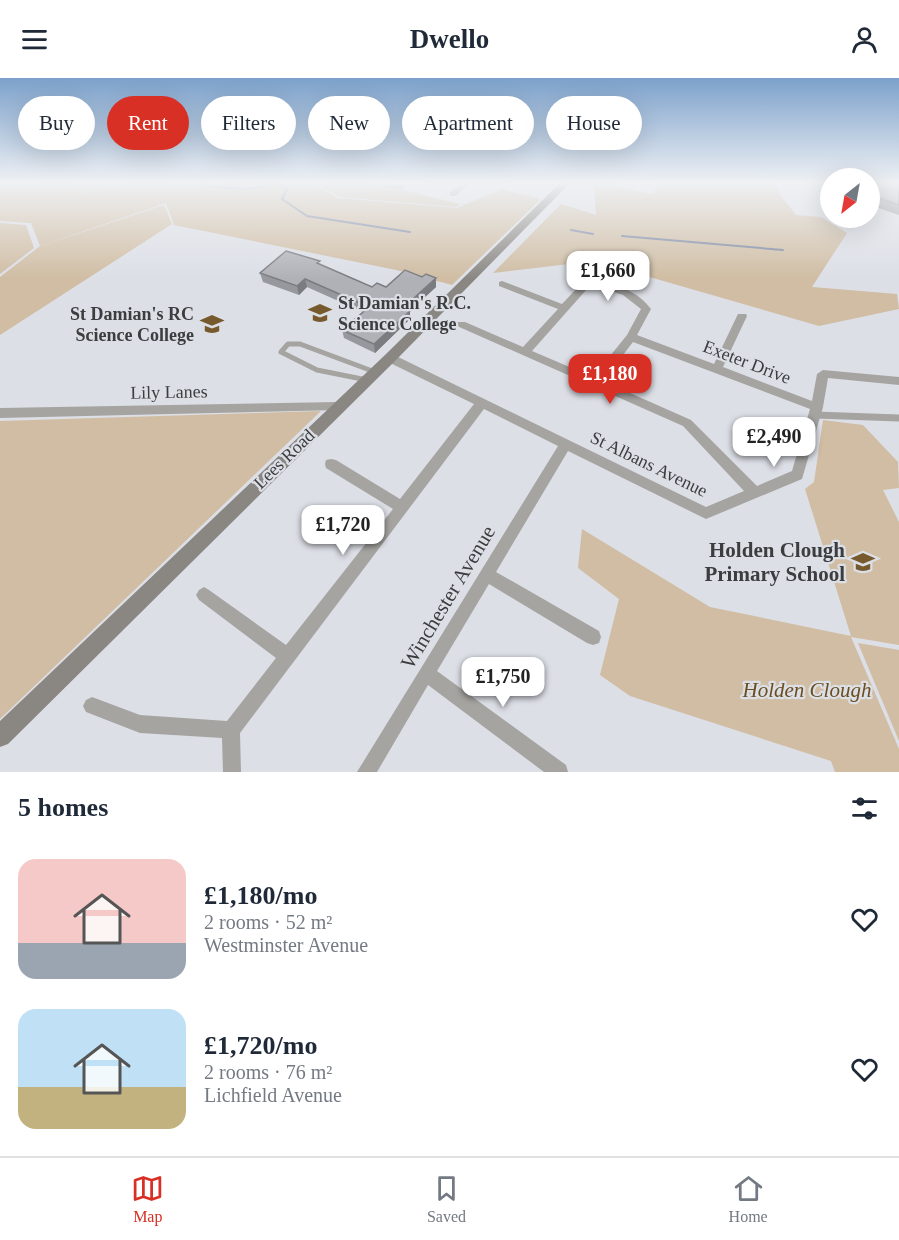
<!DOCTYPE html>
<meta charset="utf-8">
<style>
:root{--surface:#fff;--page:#f6f6f7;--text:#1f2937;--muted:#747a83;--line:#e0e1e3;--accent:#d93025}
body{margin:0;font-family:"Times New Roman",serif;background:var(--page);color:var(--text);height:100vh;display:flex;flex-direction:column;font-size:22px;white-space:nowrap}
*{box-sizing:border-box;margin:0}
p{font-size:20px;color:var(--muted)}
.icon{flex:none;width:33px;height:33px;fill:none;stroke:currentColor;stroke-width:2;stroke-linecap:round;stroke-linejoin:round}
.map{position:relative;height:694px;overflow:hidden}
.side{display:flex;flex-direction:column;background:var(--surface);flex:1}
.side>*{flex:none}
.top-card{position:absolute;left:18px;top:18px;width:864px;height:54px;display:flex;gap:12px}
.needle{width:39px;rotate:211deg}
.fabs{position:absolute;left:820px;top:90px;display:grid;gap:12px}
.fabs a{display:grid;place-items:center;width:60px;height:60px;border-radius:50%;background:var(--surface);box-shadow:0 6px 24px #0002;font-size:30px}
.price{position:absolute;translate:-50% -51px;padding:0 14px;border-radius:12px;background:#fff;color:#222;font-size:20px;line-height:39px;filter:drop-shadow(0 2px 3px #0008)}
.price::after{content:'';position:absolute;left:50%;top:36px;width:18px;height:14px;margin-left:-9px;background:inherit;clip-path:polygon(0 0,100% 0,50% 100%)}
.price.on{background:var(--accent);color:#fff}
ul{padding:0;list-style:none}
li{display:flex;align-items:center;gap:18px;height:150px;padding:0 18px}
li span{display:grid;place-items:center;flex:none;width:168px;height:120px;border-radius:18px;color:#555}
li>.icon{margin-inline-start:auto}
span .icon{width:72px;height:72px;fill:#fffc;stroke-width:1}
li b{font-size:26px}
h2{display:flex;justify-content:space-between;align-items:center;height:72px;padding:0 18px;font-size:26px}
.pill{padding:0 21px;border-radius:27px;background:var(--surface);box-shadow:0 6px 24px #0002;font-size:21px;line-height:54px}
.pill.on{background:var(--accent);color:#fff}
header{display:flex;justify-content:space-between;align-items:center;height:78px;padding:0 18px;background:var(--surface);font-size:27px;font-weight:700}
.tab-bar{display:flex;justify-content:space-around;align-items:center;height:84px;border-top:2px solid var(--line);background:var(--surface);font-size:16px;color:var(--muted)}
.tab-bar a{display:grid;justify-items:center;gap:3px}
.tab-bar .on{color:var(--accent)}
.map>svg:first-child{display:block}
.green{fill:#d0bda3}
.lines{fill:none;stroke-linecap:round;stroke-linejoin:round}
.stream{stroke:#7a84a0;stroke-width:2}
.lane-far1{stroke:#a6a4a1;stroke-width:5}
.lane{stroke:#a6a4a1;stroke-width:7}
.street{fill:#a6a4a1;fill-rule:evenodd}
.secondary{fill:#8a8783;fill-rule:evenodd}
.wall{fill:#96989d}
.shaded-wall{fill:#7a7c80}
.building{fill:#afb1b7;stroke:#7a7c80;stroke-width:1.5}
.labels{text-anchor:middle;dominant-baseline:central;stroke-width:4.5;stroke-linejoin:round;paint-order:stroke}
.poi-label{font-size:18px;font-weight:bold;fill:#3c3d3f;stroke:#dcdfe6;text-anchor:start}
.street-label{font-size:18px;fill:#3c3d3f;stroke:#dcdfe6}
.near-poi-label{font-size:21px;font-weight:bold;fill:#3c3d3f;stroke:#dcdfe6;text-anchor:end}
.near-street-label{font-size:21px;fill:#3c3d3f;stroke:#dcdfe6}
.near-park-label{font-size:21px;font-style:italic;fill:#6b4e1f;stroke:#dcdfe6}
</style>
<header><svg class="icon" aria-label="menu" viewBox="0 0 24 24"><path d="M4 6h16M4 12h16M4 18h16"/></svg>Dwello<svg class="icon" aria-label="person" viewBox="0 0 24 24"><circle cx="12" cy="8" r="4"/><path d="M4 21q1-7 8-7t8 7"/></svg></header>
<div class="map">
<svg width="899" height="694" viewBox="0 0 899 694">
<rect width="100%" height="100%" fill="#dcdfe6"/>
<!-- green -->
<g class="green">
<path d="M0,104H115L69,121L119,104H312L337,120L457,130L502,111L541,121L452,207L396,192L174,147L166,125L40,168L31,145L0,143Z"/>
<path d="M314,104H370L460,126L456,129L340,119Z"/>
<path d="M662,104H775L781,118L796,137L821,139L847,155L812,209L897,216L899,231L819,248L594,183L493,195L561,126L596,137L594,105L652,116Z"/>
<path d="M164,127L172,146L0,257V199L40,168Z"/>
<path d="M0,145L26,147L34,170L0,196Z"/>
<path d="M321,333L0,641V343Z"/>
<path d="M823,342L863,347L898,384L899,410L883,412L899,444V567L851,559L899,671V694H835L831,683L630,618L600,597L619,521L578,490L582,451L710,529L851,558L805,411L814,404Z"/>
<path d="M858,565L899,572V663Z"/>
</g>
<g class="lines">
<!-- stream -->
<g class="stream">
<path d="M196,104C224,111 249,114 277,105L287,111L282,121L307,138L410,154"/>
<path d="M571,152L593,156"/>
<path d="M622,158L783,172"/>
</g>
<!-- lane-far1 -->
<path class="lane-far1" d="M367,302L317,292L281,274L288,266H300L375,294"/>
<!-- lane -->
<path class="lane" d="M815,337L899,340"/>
<!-- street -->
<g class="street">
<path d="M382,104L404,108L405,110L401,112L382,108Z"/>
<path d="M462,104H471L456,118H450V114Z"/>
<path d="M502,203L562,226L581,206C606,201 636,210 651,231L637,257L714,286L737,238L738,236H746L747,238L723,289L812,323L817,296L823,292L899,299V307L828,300L823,329L802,401L706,441L568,373L496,494L599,553L601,559L599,565L593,567L587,565L489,506L437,593L566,687L568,694H544L428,607L377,694H357L558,368L484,331L240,655L241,694H223L222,660L140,655L86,634L83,628L86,622L92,619L140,637L227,643L276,580L199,522L196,517L199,512L204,509L209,512L286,567L393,431L326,390L325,386L326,382L331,381L336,382L400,421L474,326L386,283L385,280L386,277H394L706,429L744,413L683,348L457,248V244H465L523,269L558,231L499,208V204ZM601,210L623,217L641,231L627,257L593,299L532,273L587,211ZM633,264L810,331L792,393L757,408L691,342L603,303Z"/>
<path d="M338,324L344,328L338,332L0,340V330Z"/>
</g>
<!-- secondary -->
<path class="secondary" d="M561,104H571L395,283L8,666L0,669V643L385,277Z"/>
</g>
<!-- wall -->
<g class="wall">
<path d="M870,104H899V137L870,127Z"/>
<path d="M321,187L372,209H436L410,233V241L375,275L344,260L342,252L363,234L307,209L299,217L263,204L260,195Z"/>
</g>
<!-- shaded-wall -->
<g class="shaded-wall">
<path d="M436,200V209L410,233V241L375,275L374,266L403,230Z"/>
<path d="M305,201L307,209L299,217L297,208Z"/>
</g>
<!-- building -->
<g class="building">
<path d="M870,104H899V127L870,117Z"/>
<path d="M286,173L320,183L317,185L372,209L377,205L386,209L405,192L422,199L426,196L436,200L403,230L410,233L374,266L342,252L369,229L305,201L297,208L260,195Z"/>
</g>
<!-- sky -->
<linearGradient id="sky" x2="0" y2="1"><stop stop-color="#7ca1cb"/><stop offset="0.52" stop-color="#eff1f4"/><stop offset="1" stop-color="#eff1f4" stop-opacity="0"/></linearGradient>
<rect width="899" height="201" fill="url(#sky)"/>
<!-- icons -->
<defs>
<g id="university-bare" transform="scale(1.8)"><path d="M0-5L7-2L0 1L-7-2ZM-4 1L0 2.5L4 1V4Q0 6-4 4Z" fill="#765a2d" stroke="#dcdfe6" stroke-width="2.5" paint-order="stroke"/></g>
<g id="school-bare" transform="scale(1.8)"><path d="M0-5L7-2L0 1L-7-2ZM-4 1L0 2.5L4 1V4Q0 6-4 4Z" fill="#765a2d" stroke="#dcdfe6" stroke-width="2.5" paint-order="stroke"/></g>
</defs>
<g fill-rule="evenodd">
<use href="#university-bare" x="320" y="235"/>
<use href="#school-bare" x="212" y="246"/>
<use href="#school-bare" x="863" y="484"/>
</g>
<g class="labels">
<!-- poi labels -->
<g class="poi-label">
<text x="338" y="225">St Damian's R.C.<tspan x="338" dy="21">Science College</tspan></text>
<text x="194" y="236" text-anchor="end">St Damian's RC<tspan x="194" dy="21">Science College</tspan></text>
</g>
<!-- street labels -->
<g class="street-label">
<text transform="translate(747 284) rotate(21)">Exeter Drive</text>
<text transform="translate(169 314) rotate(-1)">Lily Lanes</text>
<text transform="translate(284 381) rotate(-44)">Lees Road</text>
<text transform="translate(649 386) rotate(26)">St Albans Avenue</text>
</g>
<!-- near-poi labels -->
<g class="near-poi-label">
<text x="845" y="472">Holden Clough<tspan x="845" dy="24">Primary School</tspan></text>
</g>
<!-- near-street labels -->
<g class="near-street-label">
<text transform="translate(448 519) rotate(-59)">Winchester Avenue</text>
</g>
<!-- near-park labels -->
<g class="near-park-label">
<text x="807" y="612">Holden Clough</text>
</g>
</g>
</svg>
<div class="fabs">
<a><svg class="needle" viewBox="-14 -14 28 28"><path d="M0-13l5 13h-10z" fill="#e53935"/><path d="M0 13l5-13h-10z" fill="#747a83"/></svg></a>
</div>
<b class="price" style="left:608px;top:224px">£1,660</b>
<b class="price on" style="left:610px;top:327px">£1,180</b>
<b class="price" style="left:774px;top:390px">£2,490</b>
<b class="price" style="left:343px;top:478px">£1,720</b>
<b class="price" style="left:503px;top:630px">£1,750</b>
<div class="top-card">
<a class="pill">Buy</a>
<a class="pill on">Rent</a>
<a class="pill">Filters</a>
<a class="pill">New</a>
<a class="pill">Apartment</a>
<a class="pill">House</a>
</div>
</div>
<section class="side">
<h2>5 homes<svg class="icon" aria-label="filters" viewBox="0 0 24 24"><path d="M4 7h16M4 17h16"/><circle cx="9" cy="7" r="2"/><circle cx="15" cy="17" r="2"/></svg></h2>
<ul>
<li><span style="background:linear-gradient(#f6c9c9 70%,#9aa5b1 0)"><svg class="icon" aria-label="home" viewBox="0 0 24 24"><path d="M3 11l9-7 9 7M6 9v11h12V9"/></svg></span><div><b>£1,180/mo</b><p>2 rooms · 52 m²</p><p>Westminster Avenue</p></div><svg class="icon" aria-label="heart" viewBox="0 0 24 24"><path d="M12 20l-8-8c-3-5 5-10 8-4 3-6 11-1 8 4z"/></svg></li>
<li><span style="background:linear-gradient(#bfe0f5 65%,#c2b280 0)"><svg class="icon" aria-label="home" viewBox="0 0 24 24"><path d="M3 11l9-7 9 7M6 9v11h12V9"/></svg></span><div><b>£1,720/mo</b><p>2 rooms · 76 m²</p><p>Lichfield Avenue</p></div><svg class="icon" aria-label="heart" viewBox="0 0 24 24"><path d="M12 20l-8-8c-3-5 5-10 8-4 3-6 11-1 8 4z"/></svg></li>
</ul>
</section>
<nav class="tab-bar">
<a class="on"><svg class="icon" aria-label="map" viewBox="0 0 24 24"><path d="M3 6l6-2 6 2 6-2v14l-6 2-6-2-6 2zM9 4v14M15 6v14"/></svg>Map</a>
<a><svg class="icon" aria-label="saved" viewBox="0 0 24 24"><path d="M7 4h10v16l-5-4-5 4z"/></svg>Saved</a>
<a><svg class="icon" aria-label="home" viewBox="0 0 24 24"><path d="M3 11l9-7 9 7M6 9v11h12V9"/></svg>Home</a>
</nav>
